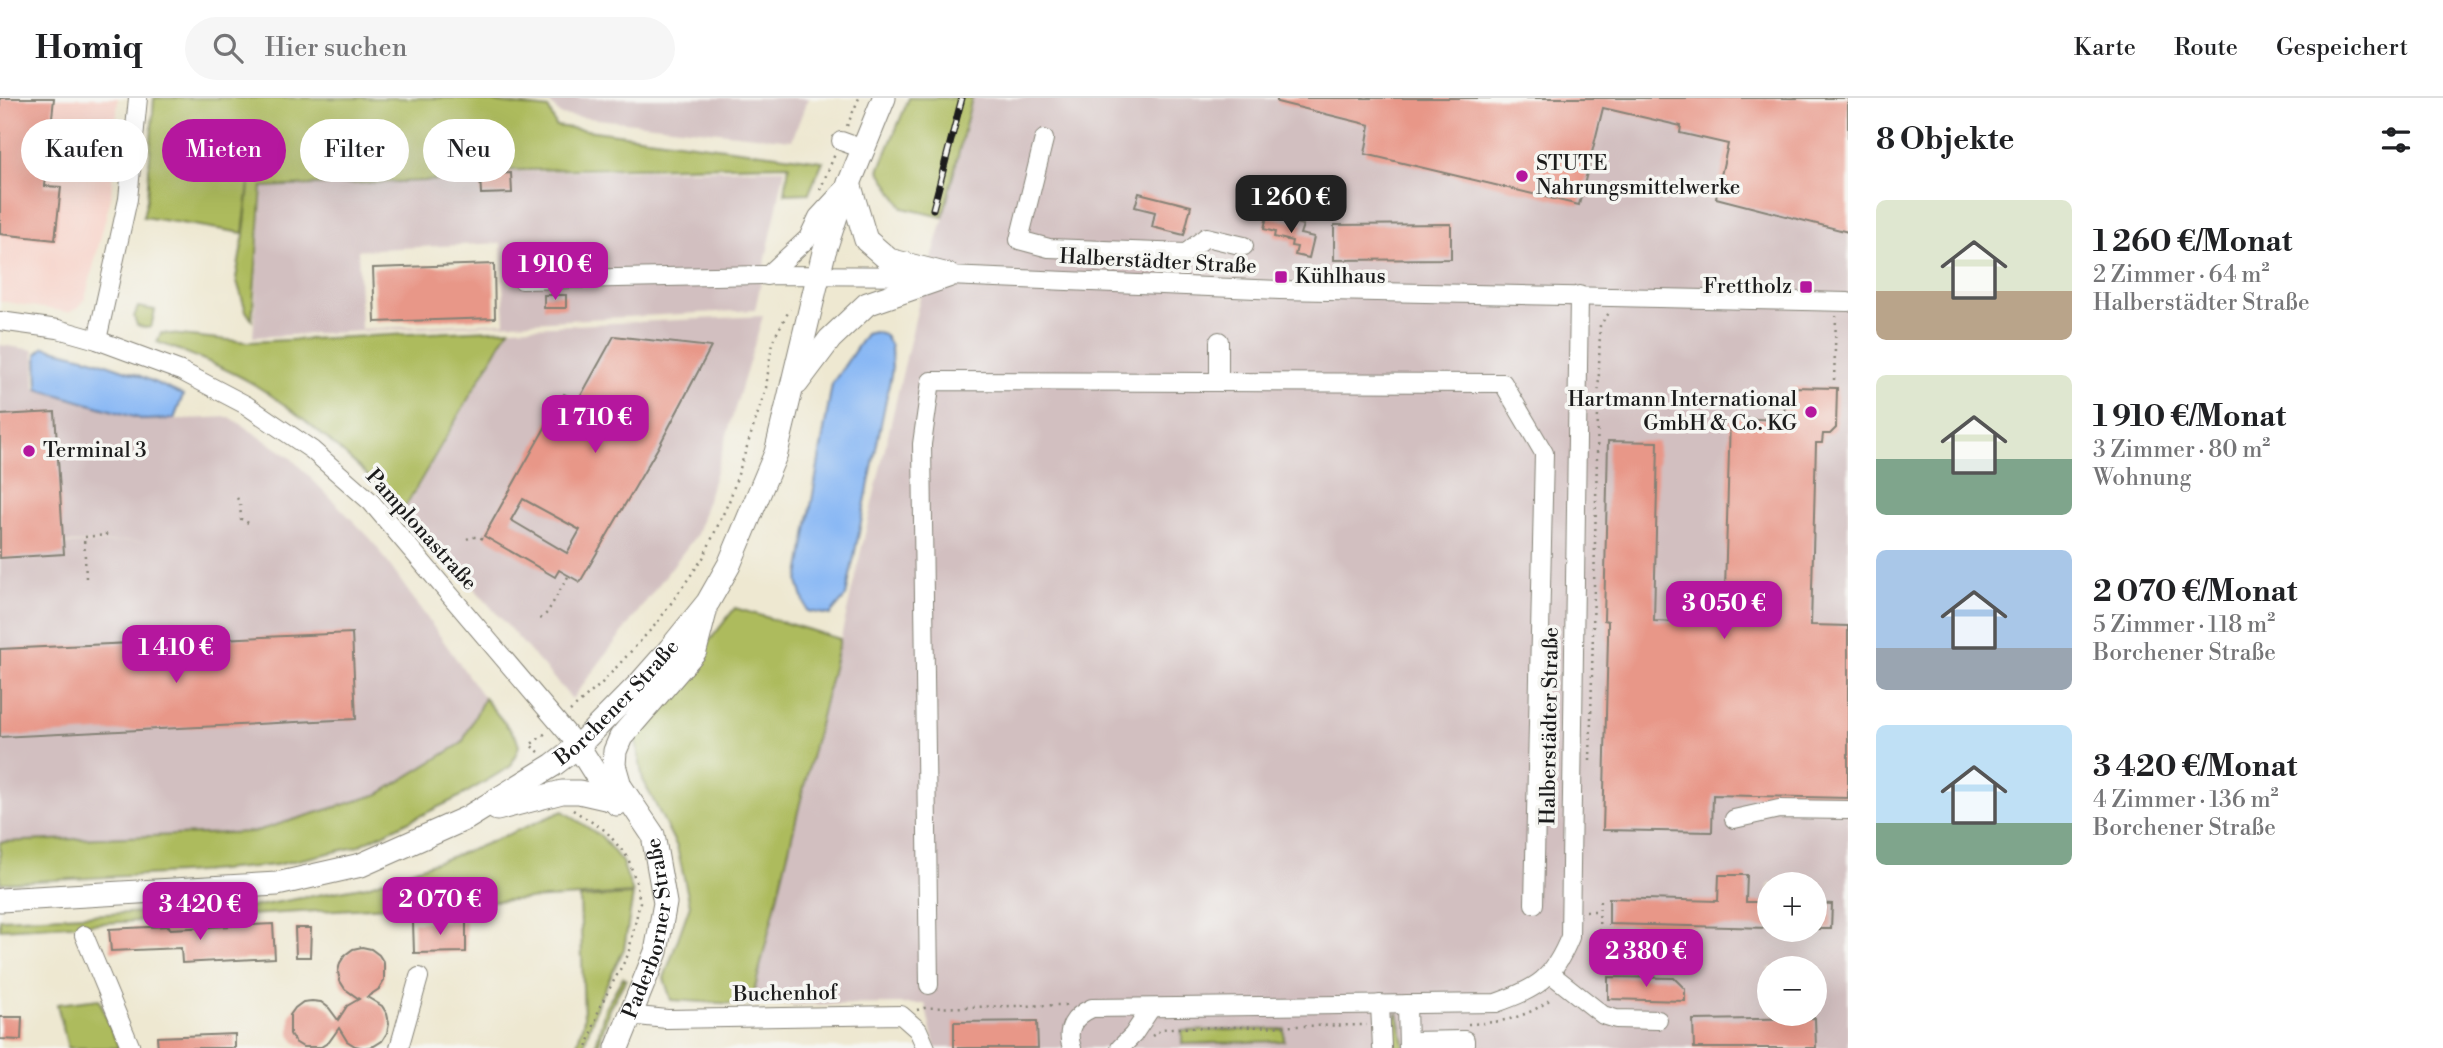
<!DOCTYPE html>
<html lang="de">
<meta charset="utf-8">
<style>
:root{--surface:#fff;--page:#f6f6f6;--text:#202124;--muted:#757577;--line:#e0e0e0;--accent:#b5179e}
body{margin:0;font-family:"Libre Bodoni",serif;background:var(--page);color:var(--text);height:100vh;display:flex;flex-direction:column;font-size:26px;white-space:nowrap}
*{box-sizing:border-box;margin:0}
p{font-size:23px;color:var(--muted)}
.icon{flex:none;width:38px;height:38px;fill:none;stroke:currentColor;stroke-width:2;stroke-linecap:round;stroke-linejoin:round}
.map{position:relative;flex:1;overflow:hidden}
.panel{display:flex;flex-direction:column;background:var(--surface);width:595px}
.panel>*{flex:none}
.banner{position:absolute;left:21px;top:21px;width:665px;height:63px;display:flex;gap:14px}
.buttons{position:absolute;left:1757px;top:774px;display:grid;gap:14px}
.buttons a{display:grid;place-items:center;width:70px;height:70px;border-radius:50%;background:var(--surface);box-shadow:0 7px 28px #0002;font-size:35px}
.price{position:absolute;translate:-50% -60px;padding:0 16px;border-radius:14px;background:var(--accent);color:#fff;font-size:23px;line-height:46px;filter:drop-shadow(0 2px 4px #0008)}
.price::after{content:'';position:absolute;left:50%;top:42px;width:21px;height:16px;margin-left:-10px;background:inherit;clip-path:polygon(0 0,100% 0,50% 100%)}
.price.selected{background:#222;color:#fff}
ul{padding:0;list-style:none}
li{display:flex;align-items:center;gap:21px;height:175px;padding:0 28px}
li span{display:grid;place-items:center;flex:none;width:196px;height:140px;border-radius:10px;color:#555}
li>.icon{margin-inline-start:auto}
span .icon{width:84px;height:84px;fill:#fffc;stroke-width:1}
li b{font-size:30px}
h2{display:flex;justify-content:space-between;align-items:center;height:84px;padding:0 28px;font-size:30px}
.pill{padding:0 24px;border-radius:32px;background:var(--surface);box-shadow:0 7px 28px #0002;font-size:24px;line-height:63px}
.pill.selected{background:var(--accent);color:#fff}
header{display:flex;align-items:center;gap:42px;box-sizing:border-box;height:98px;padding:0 35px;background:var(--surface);border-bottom:2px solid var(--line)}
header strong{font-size:33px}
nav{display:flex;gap:38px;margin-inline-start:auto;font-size:24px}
.search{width:490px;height:63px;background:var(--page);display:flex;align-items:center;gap:18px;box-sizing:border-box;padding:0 24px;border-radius:38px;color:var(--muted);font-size:26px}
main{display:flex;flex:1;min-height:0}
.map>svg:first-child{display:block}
.built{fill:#f7d1c7}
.industrial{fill:#d2bfc0;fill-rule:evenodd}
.green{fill:#adbb5d;stroke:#646c3c;stroke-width:2}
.water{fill:#89b8f4;stroke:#526a88;stroke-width:2}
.building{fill:#e89788;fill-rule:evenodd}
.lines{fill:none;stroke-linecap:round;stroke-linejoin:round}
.minor-casing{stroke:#858276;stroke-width:20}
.major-casing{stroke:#858276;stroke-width:25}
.path{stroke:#858276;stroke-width:2.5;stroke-dasharray:2 5;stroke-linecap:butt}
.minor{stroke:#fff;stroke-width:18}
.major{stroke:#fff;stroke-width:23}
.rail-casing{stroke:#1c1c1c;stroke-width:7}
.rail{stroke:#f6f6f2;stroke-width:4.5;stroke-dasharray:13;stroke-linecap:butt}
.poi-dot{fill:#b5179e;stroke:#f6f6f2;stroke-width:2.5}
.labels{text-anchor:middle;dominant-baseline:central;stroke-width:7;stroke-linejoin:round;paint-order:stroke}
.poi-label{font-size:21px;fill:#1c1c1c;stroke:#f6f6f2;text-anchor:start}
.street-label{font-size:21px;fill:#1c1c1c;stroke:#f6f6f2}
</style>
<header>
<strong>Homiq</strong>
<div class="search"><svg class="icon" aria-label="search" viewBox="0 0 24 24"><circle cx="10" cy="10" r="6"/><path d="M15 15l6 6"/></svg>Hier suchen</div>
<nav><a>Karte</a><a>Route</a><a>Gespeichert</a></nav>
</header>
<main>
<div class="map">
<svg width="1848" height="950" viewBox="0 0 1848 950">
<rect width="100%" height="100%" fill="#f6f6f2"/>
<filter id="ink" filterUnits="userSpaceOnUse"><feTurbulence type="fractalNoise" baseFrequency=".0143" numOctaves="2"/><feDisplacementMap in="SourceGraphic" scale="14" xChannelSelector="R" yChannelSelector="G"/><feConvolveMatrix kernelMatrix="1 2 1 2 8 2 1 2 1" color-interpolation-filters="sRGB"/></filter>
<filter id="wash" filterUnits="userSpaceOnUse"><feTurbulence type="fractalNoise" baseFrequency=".00686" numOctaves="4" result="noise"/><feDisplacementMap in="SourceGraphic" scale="28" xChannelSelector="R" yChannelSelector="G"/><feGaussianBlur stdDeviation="1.57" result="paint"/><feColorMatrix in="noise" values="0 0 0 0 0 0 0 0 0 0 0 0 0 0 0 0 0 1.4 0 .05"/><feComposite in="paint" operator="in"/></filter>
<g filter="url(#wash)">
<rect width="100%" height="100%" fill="#eee8d1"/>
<!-- built -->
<path class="built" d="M0,0H118L111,99L85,201L78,210L68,214L0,203Z"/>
<!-- industrial -->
<g class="industrial">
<path d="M546,0H808L792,42L560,17Z"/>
<path d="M973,0H1848V950H935L925,906L751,907L841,539L919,204L944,119ZM1769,786H1815V831H1769ZM1769,870H1815V915H1769Z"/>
<path d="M785,71L755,212L253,239L263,90L479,82L480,74ZM501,145L505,224L361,231L358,152Z"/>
<path d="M763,218L697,436L572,601L405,412L511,230Z"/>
<path d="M0,247L34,252L35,291L144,323L230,319L290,359L371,441L484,600L462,645L379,696L253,733L0,744V449L147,443L0,447Z"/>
</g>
<!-- green -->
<g class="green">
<path d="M154,0H462L549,11L556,28L823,63L809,95L785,96L789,67L480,73L479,81L262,89L252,222L246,213L236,180L244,136L250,77L243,135L143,119L147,101Z"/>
<path d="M909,0H972L943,119L903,110L879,72Z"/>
<path d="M138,209L155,212L151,229L145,230L137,227L134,219Z"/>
<path d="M509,231L404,411C356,367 310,321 255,287C225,269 191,256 157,244L161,235L248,244Z"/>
<path d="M735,510L840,541L751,907L671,902L664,880L690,807L677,749L643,682L635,639Z"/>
<path d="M484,600L516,639L519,648L511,668L459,699L356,749L276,767L198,774L0,785V744L253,734L379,696L462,645Z"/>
<path d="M563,713L602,739L622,764L633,795L0,831V821L252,809L367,788L476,750Z"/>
<path d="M633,797L624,851L598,904L583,950H576L584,921L580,800Z"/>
<path d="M623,879L626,881L609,911L598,950H595L605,910Z"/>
<path d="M99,901L119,950H68L57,906Z"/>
<path d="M1398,915L1405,950H1393L1392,924Z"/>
<path d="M1284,931V943L1182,946V933Z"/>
</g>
<!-- water -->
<g class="water">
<path d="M874,234L885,237L891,248L892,272L846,498L830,517L807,513L798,484L832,286L866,236Z"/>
<path d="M44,249L92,261L138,277L183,297L174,321L144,322L38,291L37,256Z"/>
</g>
<g id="blocks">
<!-- building -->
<g class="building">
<path d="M0,0H54L45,88L61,89L55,142L0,136Z"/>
<path d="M1277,0H1848V134L1716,100L1728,46L1680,35L1681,28L1603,10L1579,107L1365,56L1370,27L1277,4Z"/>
<path d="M511,75L512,95L481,96L480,76Z"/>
<path d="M1139,95L1191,108L1184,137L1152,129L1155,114L1135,109Z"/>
<path d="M1267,118L1303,127L1300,136L1314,139L1309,160L1295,157L1297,149L1291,148L1292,143L1274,139L1275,134L1264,131Z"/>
<path d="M1451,126V161L1334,162V127Z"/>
<path d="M494,166L495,220L375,224L373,170Z"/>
<rect x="544" y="197" width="22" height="13"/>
<path d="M614,238L711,249L659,348L580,484L559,472L555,479L484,438L564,296L578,303ZM523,401L580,432L567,455L511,422Z"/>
<path d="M1791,289L1837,290L1836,330L1830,336H1823L1822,345H1816L1811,527L1848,528V700L1713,697L1712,734L1603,732L1608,540V523L1604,522L1608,343L1658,344L1654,523L1724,526L1730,320L1784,322L1785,295Z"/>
<path d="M55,314L64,456L0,460V317Z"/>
<path d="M352,535L356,621L0,639V551Z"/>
<path d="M1719,777H1747L1746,804H1769V830L1609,826V800L1718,803Z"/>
<path d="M1815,805L1832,806L1831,831H1815Z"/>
<path d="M466,823V854L414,855L413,824Z"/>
<path d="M273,826L275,860L182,865L181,850L111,853L109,831L169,828L170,831Z"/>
<path d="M295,830H311L310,859H296Z"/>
<path d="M362,849L371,851L379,857L384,865V883L379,891L367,899L382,908L387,916L389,925L387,935L382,943L374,948L364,950L355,948L347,943L339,930L329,944L321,949H303L295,944L290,936V917L295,910L303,904L312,903L321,904L329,910L338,922L347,908L359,901L345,891L340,883L338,874L340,865L345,857L353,851Z"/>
<path d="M1608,879L1674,880L1685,891V903L1608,901Z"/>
<path d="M0,919H22L21,942L0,941Z"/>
<path d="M1815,920L1816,950H1694L1693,922Z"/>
<path d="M1037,923L1038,950H954V924Z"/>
<path d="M235,936V950H158L157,939Z"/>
</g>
</g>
</g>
<g filter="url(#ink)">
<use href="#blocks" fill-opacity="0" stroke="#858276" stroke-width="2"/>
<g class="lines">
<!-- minor casing -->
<g class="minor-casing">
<g id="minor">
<path d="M1044,41L1019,142L1049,150L1186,155L1206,139L1244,148"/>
<path d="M841,43L863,51"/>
<path d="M767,178L808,140L818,119L842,93"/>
<path d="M522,182L762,177L948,178L1280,192L1848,204"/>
<path d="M0,223L58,231L97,242L181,273L246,307L312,352L371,404L578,648"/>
<path d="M97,242L128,101L138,0"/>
<path d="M1219,282V243"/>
<path d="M1734,721L1779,711L1848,712"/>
<path d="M84,837L131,950"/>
<path d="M1551,876L1603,917L1616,921L1658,922"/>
<path d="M929,887L922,346L931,283L1503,285L1544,355L1534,806"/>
<path d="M1380,906L1382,950"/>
<path d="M1407,906L1408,950"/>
<path d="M628,917L667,921L901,917L918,932L926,950"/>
<path d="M1408,943L1465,942V950"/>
<path d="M399,950L419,879"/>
<path d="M1072,950C1065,931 1074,918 1092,910L1496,905C1538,890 1553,881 1570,839L1579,197"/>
<path d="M1120,950L1133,937L1151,910"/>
</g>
</g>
<!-- major casing -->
<g class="major-casing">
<g id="major">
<path d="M849,85L866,142L889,162L948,177"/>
<path d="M797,285L830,241L867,206L948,178"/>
<path d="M578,648L605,691L617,706"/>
<path d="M497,711L562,694H579L614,702"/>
<path id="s1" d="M0,802L277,786L361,767L467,720L553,667L578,648L640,585L670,551L708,504L729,467L776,355L824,154L836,118L884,0"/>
<path id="s2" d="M617,950L656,854L665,805L653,737L620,688L614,667L615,653L621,639L695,553L705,514"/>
</g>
</g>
<!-- path -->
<g class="path">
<path d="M847,28L859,0"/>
<path d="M820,92L835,56"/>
<path d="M1834,282L1836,218"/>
<path d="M237,400L240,405L241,421L252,427"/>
<path d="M467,441L471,439H479L485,442"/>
<path d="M86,480L84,439L106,437V431"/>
<path d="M540,521L547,515L569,477"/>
<path d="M570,613L601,586L657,525L703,460L730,401L766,290L772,244L790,211"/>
<path d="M539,654L530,647L547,634"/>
<path d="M1590,663L1600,227L1609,215"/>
<path d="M573,712L606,733L628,760L636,784L640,804L628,857L600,908L587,950"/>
<path d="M1586,813H1600"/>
<path d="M1599,833L1600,798"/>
<path d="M917,912L924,910L1059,907H1065V910"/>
<path d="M1468,926C1500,925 1528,920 1553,899"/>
<path d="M1152,938L1162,931L1172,930L1367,927"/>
</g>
<!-- minor -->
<use href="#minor" class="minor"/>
<!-- major -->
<use href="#major" class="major"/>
<!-- rail casing -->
<g class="rail-casing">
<path id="rail" d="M933,111L962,0"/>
</g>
<!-- rail -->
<use href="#rail" class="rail"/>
</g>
</g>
<!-- markers -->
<g class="poi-dot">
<circle cx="1522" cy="78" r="7"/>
<rect x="1274" y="172" width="14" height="14" rx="3.5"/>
<rect x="1799" y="182" width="14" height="14" rx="3.5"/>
<circle cx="1811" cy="314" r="7"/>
<circle cx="29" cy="353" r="7"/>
</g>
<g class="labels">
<!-- poi labels -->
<g class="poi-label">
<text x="1536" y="66">STUTE<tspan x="1536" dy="24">Nahrungsmittelwerke</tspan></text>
<text x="1295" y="179">Kühlhaus</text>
<text x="1792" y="189" text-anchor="end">Frettholz</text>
<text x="1797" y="302" text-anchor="end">Hartmann International<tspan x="1797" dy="24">GmbH &amp; Co. KG</tspan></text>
<text x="43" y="353">Terminal 3</text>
</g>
<!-- street labels -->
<g class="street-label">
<text transform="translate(1158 164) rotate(3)">Halberstädter Straße</text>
<text transform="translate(421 432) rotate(48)">Pamplonastraße</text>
<text stroke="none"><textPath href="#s1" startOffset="670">Borchener Straße</textPath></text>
<text transform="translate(1550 628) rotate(-89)">Halberstädter Straße</text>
<text stroke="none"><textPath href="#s2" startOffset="126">Paderborner Straße</textPath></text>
<text transform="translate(785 896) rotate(-1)">Buchenhof</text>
</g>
</g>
</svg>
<div class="buttons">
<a>+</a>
<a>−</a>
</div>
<b class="price selected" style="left:1291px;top:137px">1 260 €</b>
<b class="price" style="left:555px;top:204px">1 910 €</b>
<b class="price" style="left:595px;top:357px">1 710 €</b>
<b class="price" style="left:1724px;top:543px">3 050 €</b>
<b class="price" style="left:176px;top:587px">1 410 €</b>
<b class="price" style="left:440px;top:839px">2 070 €</b>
<b class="price" style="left:200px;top:844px">3 420 €</b>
<b class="price" style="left:1646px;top:891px">2 380 €</b>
<div class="banner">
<a class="pill">Kaufen</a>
<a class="pill selected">Mieten</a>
<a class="pill">Filter</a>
<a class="pill">Neu</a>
</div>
</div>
<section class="panel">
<h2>8 Objekte<svg class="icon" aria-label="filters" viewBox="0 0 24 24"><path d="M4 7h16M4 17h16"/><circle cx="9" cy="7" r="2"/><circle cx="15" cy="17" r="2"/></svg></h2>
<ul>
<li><span style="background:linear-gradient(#dfe7d0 65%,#b9a48a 0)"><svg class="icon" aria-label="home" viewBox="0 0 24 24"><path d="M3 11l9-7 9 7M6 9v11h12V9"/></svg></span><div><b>1 260 €/Monat</b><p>2 Zimmer · 64 m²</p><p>Halberstädter Straße</p></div></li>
<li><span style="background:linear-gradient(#dfe7d0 60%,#7fa58c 0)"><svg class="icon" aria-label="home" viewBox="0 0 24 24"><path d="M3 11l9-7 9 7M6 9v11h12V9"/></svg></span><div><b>1 910 €/Monat</b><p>3 Zimmer · 80 m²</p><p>Wohnung</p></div></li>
<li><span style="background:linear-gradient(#a9c7e8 70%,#9aa5b1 0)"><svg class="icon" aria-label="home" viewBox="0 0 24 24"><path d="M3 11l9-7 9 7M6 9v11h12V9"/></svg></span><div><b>2 070 €/Monat</b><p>5 Zimmer · 118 m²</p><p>Borchener Straße</p></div></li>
<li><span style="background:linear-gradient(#bfe0f5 70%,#7fa58c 0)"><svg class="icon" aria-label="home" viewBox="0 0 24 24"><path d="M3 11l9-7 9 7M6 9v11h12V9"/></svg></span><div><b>3 420 €/Monat</b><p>4 Zimmer · 136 m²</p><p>Borchener Straße</p></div></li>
</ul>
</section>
</main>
